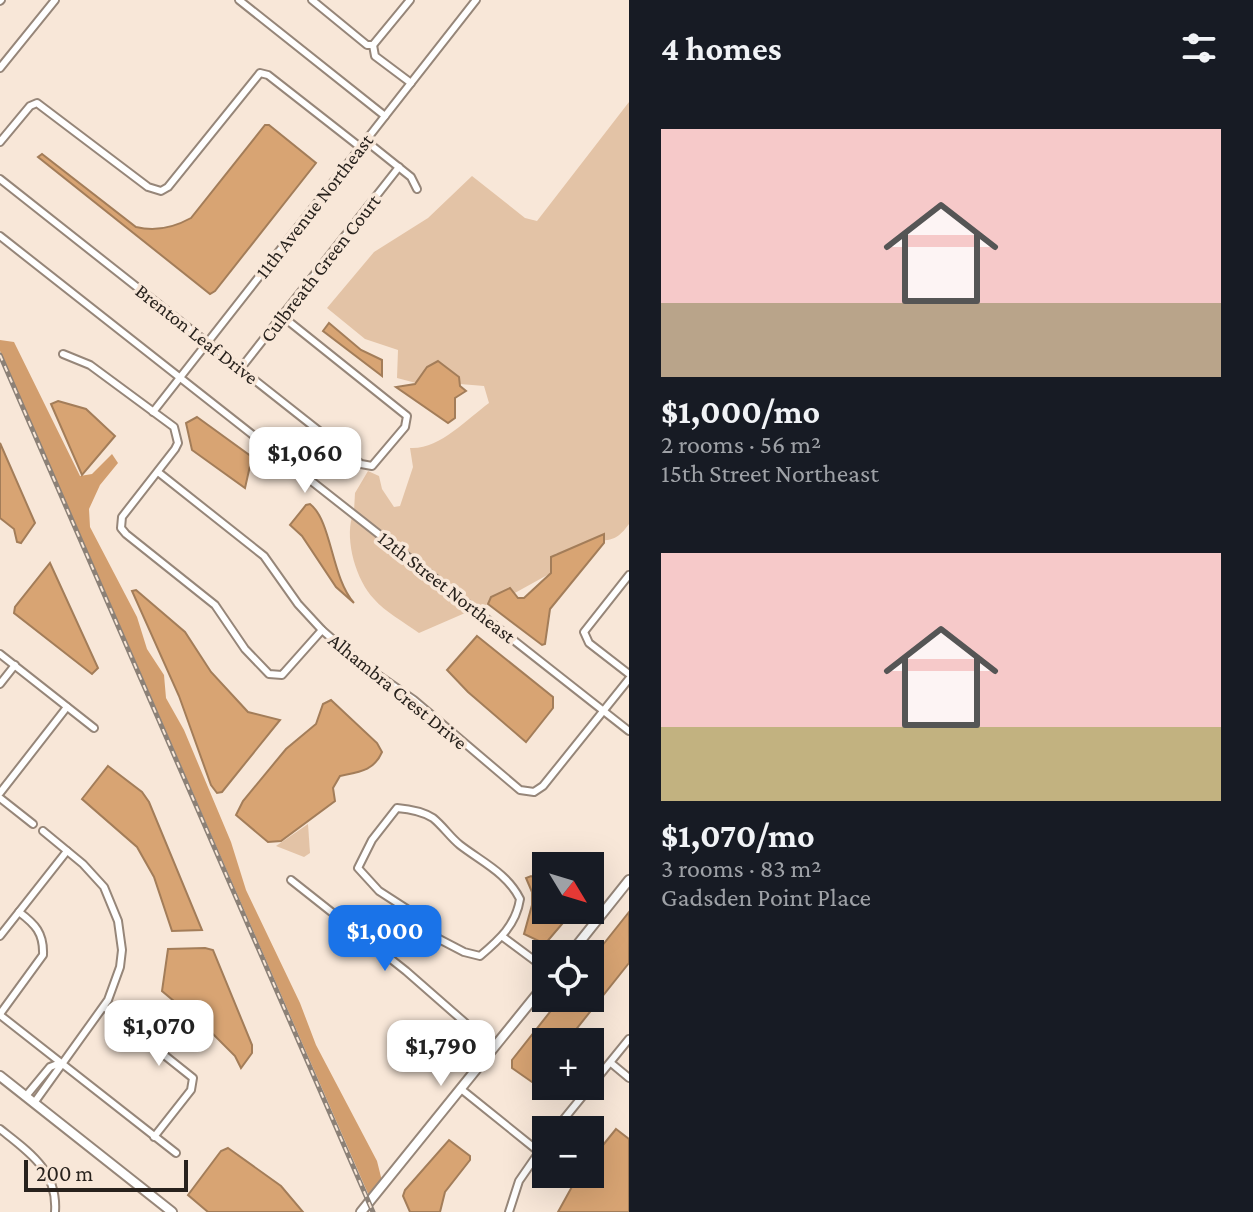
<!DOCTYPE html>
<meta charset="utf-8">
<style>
:root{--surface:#171b24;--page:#242831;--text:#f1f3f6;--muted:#9ea1a6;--accent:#1a73e8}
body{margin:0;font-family:"Crimson Pro",serif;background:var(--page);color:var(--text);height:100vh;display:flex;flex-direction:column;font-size:30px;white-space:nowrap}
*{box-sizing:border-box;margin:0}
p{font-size:26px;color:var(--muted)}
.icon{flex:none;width:44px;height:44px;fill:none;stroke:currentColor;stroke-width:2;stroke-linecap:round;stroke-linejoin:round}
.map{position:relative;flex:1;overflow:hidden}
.sheet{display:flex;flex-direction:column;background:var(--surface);width:624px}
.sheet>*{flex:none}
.needle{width:52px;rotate:128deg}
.buttons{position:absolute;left:532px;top:852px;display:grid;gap:16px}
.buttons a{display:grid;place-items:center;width:72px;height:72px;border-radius:0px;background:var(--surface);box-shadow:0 8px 32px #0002;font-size:40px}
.scale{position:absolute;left:24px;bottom:20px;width:164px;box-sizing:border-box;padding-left:8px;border:4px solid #28221d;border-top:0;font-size:22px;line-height:28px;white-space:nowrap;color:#28221d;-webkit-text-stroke:6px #f8e7d8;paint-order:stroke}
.price{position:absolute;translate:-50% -68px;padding:0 18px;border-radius:16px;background:#fff;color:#222;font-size:26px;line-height:52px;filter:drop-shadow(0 2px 4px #0008)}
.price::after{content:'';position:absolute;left:50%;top:48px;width:24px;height:18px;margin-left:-12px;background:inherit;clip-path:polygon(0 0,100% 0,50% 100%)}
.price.active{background:var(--accent);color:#fff}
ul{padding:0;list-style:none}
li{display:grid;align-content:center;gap:16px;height:424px;padding:0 32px}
li span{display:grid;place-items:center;height:248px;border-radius:0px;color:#555}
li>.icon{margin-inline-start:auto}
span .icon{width:144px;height:144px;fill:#fffc;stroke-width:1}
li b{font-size:34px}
h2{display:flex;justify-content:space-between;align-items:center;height:96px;padding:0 32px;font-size:34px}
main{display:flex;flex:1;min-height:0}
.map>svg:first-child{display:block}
.green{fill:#e3c3a6}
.forest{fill:#d29e6e}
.water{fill:#d8a473;stroke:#a37d59;stroke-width:2}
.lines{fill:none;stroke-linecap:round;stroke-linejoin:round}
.street-casing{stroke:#968679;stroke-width:10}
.secondary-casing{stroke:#968679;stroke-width:12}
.street{stroke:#fff;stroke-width:6}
.secondary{stroke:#fff;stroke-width:8}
.rail-casing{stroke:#8c8177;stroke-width:5}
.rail{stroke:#f8e7d8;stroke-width:2;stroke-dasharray:6;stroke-linecap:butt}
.labels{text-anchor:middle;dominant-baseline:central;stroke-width:7;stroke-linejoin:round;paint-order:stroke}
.street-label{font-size:20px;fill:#28221d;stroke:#f8e7d8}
</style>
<main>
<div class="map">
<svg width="629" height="1212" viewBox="0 0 629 1212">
<rect width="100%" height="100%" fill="#f8e7d8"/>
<!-- green -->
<g class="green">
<path d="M629,102V524C614,545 607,538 588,543C577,545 566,551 555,554L551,573L513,594L498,593L491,597L488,604L478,608L354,511L355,493L368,471L379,476L382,489L394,507L400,506L413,467L410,448C439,450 467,419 489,403L484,386L460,384L459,377L438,361L416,383L397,378L398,350L365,339L327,308L374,252L428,218L472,176L525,218L537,221Z"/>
<path d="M352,517L472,610L419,633C404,622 385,612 374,599C356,580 345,541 352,517Z"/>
<path d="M308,824L310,853L304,857L276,846Z"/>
</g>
<!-- forest -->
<path class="forest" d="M0,340L14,342L80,476L92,474L112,454L118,463L100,485L89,509L90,527L137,617L147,649L164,675L166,698L184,730L231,842L246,890L300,1003L316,1045L377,1161L382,1181L369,1196L0,351Z"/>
<!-- water -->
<g class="water">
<path d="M265,125H269L316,163L215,291L210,294L38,157L42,154L136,227C156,232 173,228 191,218Z"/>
<path d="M329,323L361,350L382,360V376L323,331Z"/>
<path d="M438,361L459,377L460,386L466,391L455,398V418L448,423L396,387L415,384L427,367Z"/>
<path d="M58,401L86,409L115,436L82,475L51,404Z"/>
<path d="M197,417L252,457L245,488L192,450L186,423Z"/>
<path d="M0,443L35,523L21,543L17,542L14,529L0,518Z"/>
<path d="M310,504C332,521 331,577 354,603L336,587L302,536L290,525L306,505Z"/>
<path d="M604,534V543L550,609L545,644L542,645L488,604L491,597L510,588L518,598H524L551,573V557Z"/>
<path d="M50,563L98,668L92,674L14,613L15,607Z"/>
<path d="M136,590L185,632L211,672L248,712L280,720L222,792L217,793L211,785L179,696L132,591Z"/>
<path d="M477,636L553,697V708L526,742L468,692L447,670Z"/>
<path d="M331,700L377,743L382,752C374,771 359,772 340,776L333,788L335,801L281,841L268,842L236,815L243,801L286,749L316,724L323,704Z"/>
<path d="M108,766L142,792L149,802L202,930L172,931L154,877L137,847L82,799Z"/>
<path d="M531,876L546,886V910H574L545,944L524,934L532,905V892L526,878Z"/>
<path d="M629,912V963L566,1042H546V1067L532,1082L512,1068V1060L561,998H590V961Z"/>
<path d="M205,948L213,950L252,1045V1053L241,1068L235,1056L212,1033L162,991L168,949Z"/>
<path d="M616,1129L629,1139V1212H558L579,1174H590V1161Z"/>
<path d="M449,1140L470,1156V1160L445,1192L440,1212H410L403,1196L405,1190Z"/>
<path d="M228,1148L281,1186L303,1212H208L188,1195L221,1151Z"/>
</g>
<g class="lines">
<!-- street casing -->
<g class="street-casing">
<g id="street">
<path d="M239,0L385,116"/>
<path d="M312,0L367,45H373L410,0"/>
<path d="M0,1L1,0"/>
<path d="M373,45L375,56L411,83"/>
<path d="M0,68L55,0"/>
<path d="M366,141L411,177L417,189"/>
<path d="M0,142L30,106L37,103L148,187L161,191L168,187L260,73L268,75L360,147"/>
<path d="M0,179L361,464L372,466L405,427L407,416L282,316"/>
<path d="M0,236L629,731"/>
<path d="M63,354L90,365L174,427L178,443L175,449L122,517L121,528L126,534L215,605L245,649L269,674L282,675L322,630"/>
<path d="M241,368L399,167"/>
<path d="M153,412L476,0"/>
<path d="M158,472L264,556L298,604L322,630L358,661L414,700L520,790L534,792L543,786L629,679"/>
<path d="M629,575L584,632L589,643L629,674"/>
<path d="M0,654L94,728"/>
<path d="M0,684L15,665"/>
<path d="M0,793L67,707"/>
<path d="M0,798L33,824"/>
<path d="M397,808C409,809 422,811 433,818C443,826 450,837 460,845C482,862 507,873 520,899C516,925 499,940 480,956L464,952L439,939L410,911L379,891L358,868L372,840Z"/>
<path d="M291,880L406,971L494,1048"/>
<path d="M0,936L67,851"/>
<path d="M503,937L546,969"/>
<path d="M104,1007L193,1078L191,1090L154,1137"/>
<path d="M0,1014L43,955C44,933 35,924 19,912"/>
<path d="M0,1015L176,1153"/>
<path d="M611,1063L629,1078"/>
<path d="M461,1089L538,1151"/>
<path d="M26,1096L50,1067L60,1063"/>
<path d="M34,1103L108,1000L120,967L122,950L118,921L104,887L83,864L43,831"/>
<path d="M0,1129C29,1152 58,1171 55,1212"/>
<path d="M555,1130L629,1039"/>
<path d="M509,1212L519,1181L546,1142"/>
</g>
</g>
<!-- secondary casing -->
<g class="secondary-casing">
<g id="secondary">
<path d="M570,954L629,880"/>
<path d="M0,1076L172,1212"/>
<path d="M361,1212L546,983"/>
</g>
</g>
<!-- street -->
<use href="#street" class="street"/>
<!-- secondary -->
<use href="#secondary" class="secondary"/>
<!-- rail casing -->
<g class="rail-casing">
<path id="rail" d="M0,355L373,1212"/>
</g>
<!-- rail -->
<use href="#rail" class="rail"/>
</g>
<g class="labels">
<!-- street labels -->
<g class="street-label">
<text transform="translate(314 206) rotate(-52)">11th Avenue Northeast</text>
<text transform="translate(320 268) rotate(-52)">Culbreath Green Court</text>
<text transform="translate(197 334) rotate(38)">Brenton Leaf Drive</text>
<text transform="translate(447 587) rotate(38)">12th Street Northeast</text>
<text transform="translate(398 691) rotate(39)">Alhambra Crest Drive</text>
</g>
</g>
</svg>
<div class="buttons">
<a><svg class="needle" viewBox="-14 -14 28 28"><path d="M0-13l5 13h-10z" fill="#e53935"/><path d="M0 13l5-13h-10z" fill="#9ea1a6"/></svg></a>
<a><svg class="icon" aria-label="locate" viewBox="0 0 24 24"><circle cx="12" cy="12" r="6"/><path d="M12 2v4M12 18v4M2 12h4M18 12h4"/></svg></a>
<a>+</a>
<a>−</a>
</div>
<div class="scale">200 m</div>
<b class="price" style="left:305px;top:495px">$1,060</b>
<b class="price active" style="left:385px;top:973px">$1,000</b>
<b class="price" style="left:159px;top:1068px">$1,070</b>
<b class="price" style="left:441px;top:1088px">$1,790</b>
</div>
<section class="sheet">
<h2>4 homes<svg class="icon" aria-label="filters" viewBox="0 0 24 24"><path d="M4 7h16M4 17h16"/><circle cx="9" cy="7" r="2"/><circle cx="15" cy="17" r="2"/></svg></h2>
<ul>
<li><span style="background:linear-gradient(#f6c9c9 70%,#b9a48a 0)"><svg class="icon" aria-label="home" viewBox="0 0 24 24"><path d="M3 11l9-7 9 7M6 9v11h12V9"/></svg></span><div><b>$1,000/mo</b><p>2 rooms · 56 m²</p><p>15th Street Northeast</p></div></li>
<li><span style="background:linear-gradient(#f6c9c9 70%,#c2b280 0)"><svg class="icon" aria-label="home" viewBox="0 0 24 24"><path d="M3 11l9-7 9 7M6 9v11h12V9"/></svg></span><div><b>$1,070/mo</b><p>3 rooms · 83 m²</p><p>Gadsden Point Place</p></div></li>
</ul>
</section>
</main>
